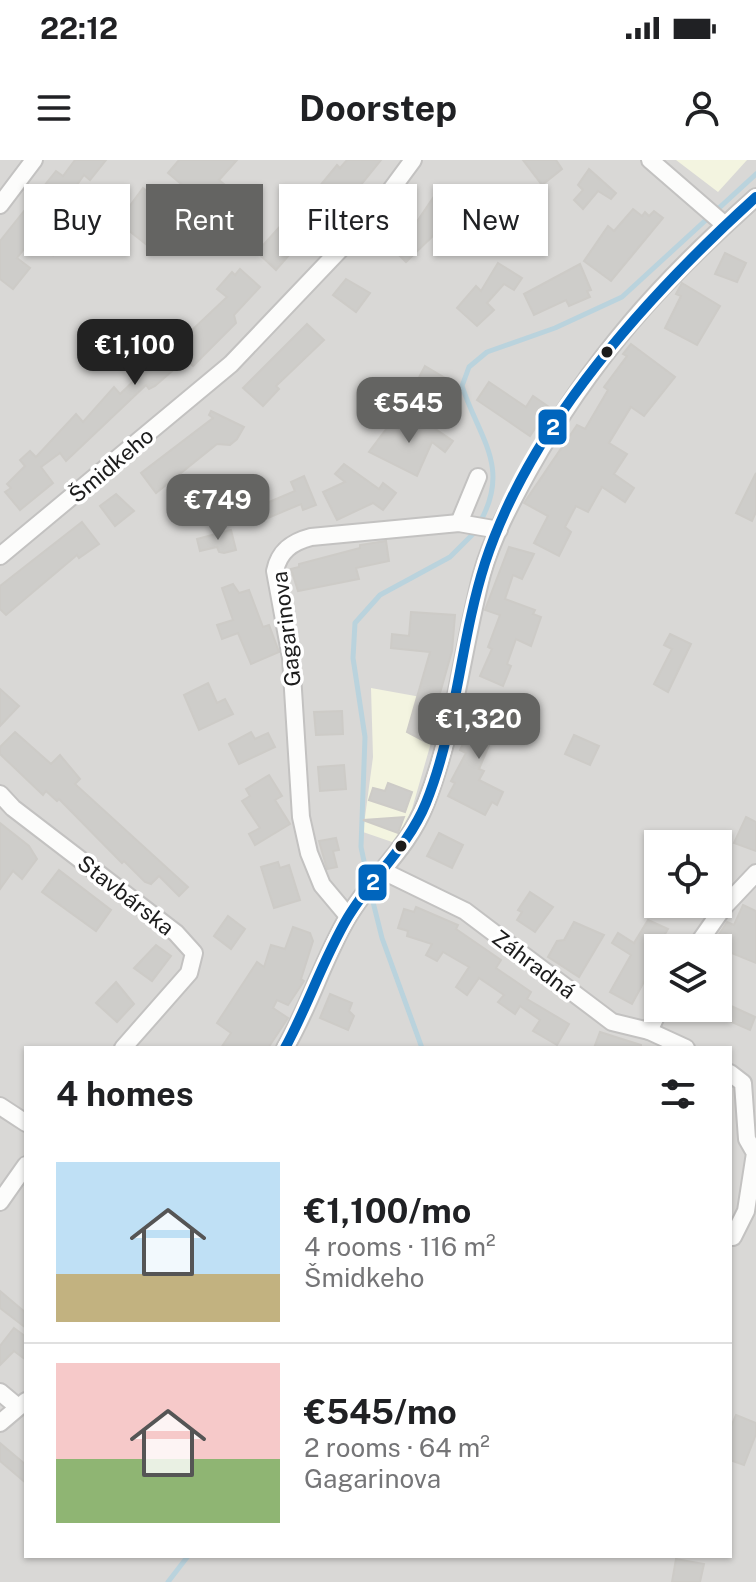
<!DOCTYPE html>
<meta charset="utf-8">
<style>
:root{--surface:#fff;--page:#f2f2f2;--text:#202124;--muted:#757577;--line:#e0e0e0;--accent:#646462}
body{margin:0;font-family:"Public Sans",sans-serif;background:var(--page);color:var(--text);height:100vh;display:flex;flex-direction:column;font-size:30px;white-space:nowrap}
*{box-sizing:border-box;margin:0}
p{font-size:26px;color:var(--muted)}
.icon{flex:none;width:44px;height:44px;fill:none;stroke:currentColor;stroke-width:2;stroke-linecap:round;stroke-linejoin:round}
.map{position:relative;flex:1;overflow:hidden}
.drawer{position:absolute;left:24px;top:886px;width:708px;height:512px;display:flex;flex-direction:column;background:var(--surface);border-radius:0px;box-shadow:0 2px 6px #0004}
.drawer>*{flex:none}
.banner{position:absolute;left:24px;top:24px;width:708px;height:72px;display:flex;gap:16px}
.controls{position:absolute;left:644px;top:670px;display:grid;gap:16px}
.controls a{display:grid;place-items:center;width:88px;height:88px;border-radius:0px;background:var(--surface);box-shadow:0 2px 6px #0004;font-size:40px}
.price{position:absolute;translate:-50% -68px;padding:0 18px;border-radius:16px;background:var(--accent);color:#fff;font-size:26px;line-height:52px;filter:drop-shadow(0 2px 4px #0008)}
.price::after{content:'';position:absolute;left:50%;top:48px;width:24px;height:18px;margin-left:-12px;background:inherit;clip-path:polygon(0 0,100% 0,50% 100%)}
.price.active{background:#222;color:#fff}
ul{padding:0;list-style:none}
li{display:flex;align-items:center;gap:24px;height:200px;padding:0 32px}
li+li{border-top:2px solid var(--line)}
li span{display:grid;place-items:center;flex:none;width:224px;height:160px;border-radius:0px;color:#555}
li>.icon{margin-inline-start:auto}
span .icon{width:96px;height:96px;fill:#fffc;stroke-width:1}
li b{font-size:34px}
h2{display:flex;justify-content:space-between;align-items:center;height:96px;padding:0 32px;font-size:34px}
.chip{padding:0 28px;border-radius:0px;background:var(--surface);box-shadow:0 2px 6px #0004;font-size:28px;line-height:72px}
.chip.active{background:var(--accent);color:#fff}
.status{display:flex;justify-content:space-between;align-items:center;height:56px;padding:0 40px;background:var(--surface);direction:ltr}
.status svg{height:22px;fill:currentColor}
header{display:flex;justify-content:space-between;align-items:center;height:104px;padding:0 32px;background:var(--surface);font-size:36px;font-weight:700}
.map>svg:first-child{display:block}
.residential{fill:#d9d8d6;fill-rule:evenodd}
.education{fill:#f3f4e0}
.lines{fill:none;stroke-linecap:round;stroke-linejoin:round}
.stream{stroke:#bad3dd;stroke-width:5}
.building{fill:#cecdca;stroke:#cdcbc7;stroke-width:2}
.minor-casing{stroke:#c3c2c1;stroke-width:20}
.minor{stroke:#fcfcfb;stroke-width:16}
.bus-1-casing{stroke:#fff;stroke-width:16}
.bus-1{stroke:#0065bd;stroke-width:10}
.bus-dot{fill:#1c1c1c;stroke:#fff;stroke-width:3}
.labels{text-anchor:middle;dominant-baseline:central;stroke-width:7;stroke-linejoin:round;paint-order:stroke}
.street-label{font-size:22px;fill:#1c1c1c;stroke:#fff}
.line-badge{stroke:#fff;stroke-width:3}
.badge-label{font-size:22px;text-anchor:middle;font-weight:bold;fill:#fff}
</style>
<div class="status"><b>22:12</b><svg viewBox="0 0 49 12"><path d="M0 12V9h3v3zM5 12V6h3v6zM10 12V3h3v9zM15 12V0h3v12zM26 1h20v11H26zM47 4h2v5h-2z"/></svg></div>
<header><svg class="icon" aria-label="menu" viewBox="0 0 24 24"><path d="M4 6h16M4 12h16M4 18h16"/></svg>Doorstep<svg class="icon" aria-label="person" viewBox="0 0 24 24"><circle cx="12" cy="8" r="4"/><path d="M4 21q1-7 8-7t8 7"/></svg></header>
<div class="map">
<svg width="756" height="1422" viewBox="0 0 756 1422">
<rect width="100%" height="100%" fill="#eae9e5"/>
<!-- residential -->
<path class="residential" d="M0,0H756V1422H0ZM658,684H718V744H658ZM658,788H718V848H658ZM26,888H730V1396H26Z"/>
<!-- education -->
<g class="education">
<path d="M676,0H747L718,32Z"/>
<path d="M371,528L443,541L412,649L395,683L363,672L373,597Z"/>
</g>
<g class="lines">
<!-- stream -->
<g class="stream">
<path d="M480,362C511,307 479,278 462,226L469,207L487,192L555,168L622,137L756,14"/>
<path d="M368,720L361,687L365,577L353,498L355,463L380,435L450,397L476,371"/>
<path d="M371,734L382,778L422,888"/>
<path d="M168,1422L188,1396"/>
</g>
</g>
<!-- building -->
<g class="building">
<path d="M75,0H106L90,20L84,15L45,69L62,83L53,95L32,79L17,98L30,108L13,129L0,119V81L56,11L63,16Z"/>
<path d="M179,0H237L219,20L237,35L219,56L168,13Z"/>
<path d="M347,0H381L313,84L293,68L318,36L314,33L337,5L340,8Z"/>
<path d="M523,0H556L562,9L542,25Z"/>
<path d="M589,9L616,33L611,39L598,31L583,49L574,40L583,30L578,25Z"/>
<path d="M143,28L195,71L182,94L163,77L152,89L118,62Z"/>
<path d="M437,32L456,45L442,67L406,102L387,83L403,66L410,72Z"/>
<path d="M633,49L642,56L645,52L649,56L654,51L663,58L611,121L584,101L608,66L614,71Z"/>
<path d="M283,63L290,94L276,110L257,92Z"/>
<path d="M725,93L746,103L737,122L715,114Z"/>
<path d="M498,103L522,118L514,130L504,124L487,143L494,150L477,166L457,148L476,126L481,131Z"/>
<path d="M580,104L591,130L587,131L590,137L569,146L566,140L534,155L524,134Z"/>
<path d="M240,109L260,127L234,155L236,163L193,206L186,199L155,226L149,229L146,225L66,301L60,293L41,307L53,323L20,350L5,332L11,328L7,324L25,306L20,300L30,291L36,297L76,254L83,262L114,227L120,234L143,212L134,202L145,192L148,195L171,173L178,180L190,172L227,137L217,129L232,112L235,115Z"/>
<path d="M346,119L370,133L356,152L333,135Z"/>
<path d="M682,123L720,146L697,185L665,168L681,136L676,134Z"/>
<path d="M307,164L324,180L276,226L279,229L263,246L243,228Z"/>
<path d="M631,184L675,217L644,256L631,247L609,283L627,294L614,314L634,328L625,342L602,327L588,352L576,346L565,367L571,372L559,396L534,383L548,356L524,343L577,265L585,269L608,230L604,227L627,196L623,194Z"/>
<path d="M425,206L447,219L440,231L432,227L428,235L414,227Z"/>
<path d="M489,222L526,247L533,236L549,247L530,276L477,240Z"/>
<path d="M211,251L244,267L237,279L230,285L217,284L156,333L141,313L213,258L209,255Z"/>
<path d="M393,260L415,271L422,260L453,281L445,292L432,282L417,316L369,292Z"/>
<path d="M344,304L379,329L383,323L396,333L383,350L373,343L337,360L323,332L345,322L335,314Z"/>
<path d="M756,313V352L752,361L736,353Z"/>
<path d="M304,316L316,345L303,350L301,344L261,361L255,348L295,331L291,322Z"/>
<path d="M116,334L134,351L115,366L100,346Z"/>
<path d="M82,362L99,384L79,398L77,395L6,455L0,449V426Z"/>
<path d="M231,370L236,390L224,393L219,392L217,387L200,391L197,379Z"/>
<path d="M386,381L389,401L356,408L359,419L298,431L291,409L299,407V404L360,388V385Z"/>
<path d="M509,387L534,394L522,419L513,415L505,439L535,450L533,454L541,457L531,486L516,479L507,504L511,506L503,526L480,516L492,489L488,487L500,455L485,450Z"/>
<path d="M233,424L239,433L249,430L263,467L269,465L279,492L251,504L238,473L222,479L217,465L233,460L222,428Z"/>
<path d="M411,452L455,455L452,491L426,582L407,572L430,492L391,488L392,474L409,476Z"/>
<path d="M670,474L691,484L668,532L654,524L672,489L664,485Z"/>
<path d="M208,523L217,543L225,539L233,554L199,570L184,535Z"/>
<path d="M0,529L19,546L0,566Z"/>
<path d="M476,545L521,565L516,578L496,569L479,609L484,611L479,620L503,632L497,645L492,642L485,655L448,636L455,623L451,621L466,593L460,590L474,560L470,558Z"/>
<path d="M342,551L343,574L316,575L314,552Z"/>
<path d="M15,572L51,604L60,595L80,619L75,624L188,727L179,736L159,716L151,724L145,722L124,701L122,703L59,639L57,641L46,631L43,635L0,594V587Z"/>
<path d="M251,572L255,579L268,573L275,587L239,604L229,584Z"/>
<path d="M574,575L599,586L590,605L565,594Z"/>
<path d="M344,605L346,629L320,631L318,607Z"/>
<path d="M269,615L282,636L275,640L290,664L255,685L249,674L260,668L242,641L250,636L246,629Z"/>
<path d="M388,623L412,632L405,652L369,640L373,628L385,631Z"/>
<path d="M404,657L398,673L363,660Z"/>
<path d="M746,657L756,662V691L734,683Z"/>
<path d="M0,663L29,686L37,699L22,719L13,711L0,729Z"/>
<path d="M439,673L463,685L452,708L427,696Z"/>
<path d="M336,678L339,690L333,691L337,707L327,709L319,681Z"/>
<path d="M278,702L280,708L289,705L300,740L274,748L261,707Z"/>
<path d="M59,710L111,750L96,771L42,732Z"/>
<path d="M530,732L553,747L535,772L517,760L522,752L518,750Z"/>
<path d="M743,745L756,751V803L712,785L727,762L734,765Z"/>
<path d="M416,747L458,765L456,769L501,800L496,808L531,832L527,839L569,864L557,885L533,871L540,860L520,846L515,854L498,842L504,835L479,818L467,835L456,827L469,807L443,792L437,801L426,795L432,784L407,776L408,771L398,768L404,749L414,752Z"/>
<path d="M228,756L245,769L231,789L214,776Z"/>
<path d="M648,760L668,769L662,779L665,780L658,788V808L653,805L632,844L610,832L631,795L612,783L618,773L634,783Z"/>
<path d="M574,762L604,775L579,817L548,797L557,781L564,780Z"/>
<path d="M293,767L310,773L313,781L301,819L304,821L288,845L277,840L273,848L288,858L268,888H221L231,873L217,863L257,802L264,807L271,785L285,789Z"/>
<path d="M156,785L171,796L152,821L134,808Z"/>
<path d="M116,822L134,844L117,862L96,843Z"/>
<path d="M330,834L352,843L349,851L354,856L348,870L320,858Z"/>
<path d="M718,840L755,857L750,870L718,856Z"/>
<path d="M600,872L641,885V888H594Z"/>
<path d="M0,1131L26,1153V1168L0,1148Z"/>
<path d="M14,1168L26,1177V1200L14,1191L0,1205V1186Z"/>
<path d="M736,1255L756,1263V1274L744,1305L730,1300V1269Z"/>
<path d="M0,1283L26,1305V1323L0,1301Z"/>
<path d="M676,1399L704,1404L700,1422H672Z"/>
</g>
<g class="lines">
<!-- minor casing -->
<g class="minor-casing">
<g id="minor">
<path d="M650,0L725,65"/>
<path d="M0,45L34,0"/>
<path d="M459,363L478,317"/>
<path d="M0,396L231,204L371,57L413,0"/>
<path d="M0,634L13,648L176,773L194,793L189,813L123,888"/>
<path d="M385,712L465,751L612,862L649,871L686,888"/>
<path d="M348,756L322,725L309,693L301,657L291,498L275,411C279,391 292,382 311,377L459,363L499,370"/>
<path d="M695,788L723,748L756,713"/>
<path d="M649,871L660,848"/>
<path d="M285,888C310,846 323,799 348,757C372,716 407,691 426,643C455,569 462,490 482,414C492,378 511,343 529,310C591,199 661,121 756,37"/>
<path d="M730,913L743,923L747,979L755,993L746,1051L733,1077"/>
<path d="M0,946L26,963"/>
<path d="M0,1042L26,1005"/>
<path d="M0,1232L18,1247"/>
<path d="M0,1263L26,1241"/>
</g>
</g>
<!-- minor -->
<use href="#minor" class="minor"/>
<!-- bus-1 casing -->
<g class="bus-1-casing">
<path id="bus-1" d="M285,888C308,846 323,799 348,757C372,717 408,687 426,643C457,566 460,481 485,403C531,262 649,134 756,37"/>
</g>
<!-- bus-1 -->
<use href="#bus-1" class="bus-1"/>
</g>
<!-- markers -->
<g class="bus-dot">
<circle cx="607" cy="192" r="7"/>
<circle cx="401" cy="686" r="7"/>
</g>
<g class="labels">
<!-- street labels -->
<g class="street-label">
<text transform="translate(111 305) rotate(-40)">Šmidkeho</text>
<text transform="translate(286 469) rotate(-97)">Gagarinova</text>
<text transform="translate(126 735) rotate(38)">Stavbárska</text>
<text transform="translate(534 804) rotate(37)">Záhradná</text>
</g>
</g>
<g class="line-badge">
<rect x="537" y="248" width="31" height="38" rx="8" fill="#0065bd"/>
<rect x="357" y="703" width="31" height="39" rx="8" fill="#0065bd"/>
</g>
<g class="badge-label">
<text x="553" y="275">2</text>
<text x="373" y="730">2</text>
</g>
</svg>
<div class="controls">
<a><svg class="icon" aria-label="locate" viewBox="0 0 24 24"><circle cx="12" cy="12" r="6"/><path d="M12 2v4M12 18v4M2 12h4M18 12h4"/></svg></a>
<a><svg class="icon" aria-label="layers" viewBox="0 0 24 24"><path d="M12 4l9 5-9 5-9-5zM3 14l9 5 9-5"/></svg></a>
</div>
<b class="price active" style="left:135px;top:227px">€1,100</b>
<b class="price" style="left:409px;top:285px">€545</b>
<b class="price" style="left:218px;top:382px">€749</b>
<b class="price" style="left:479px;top:601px">€1,320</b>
<div class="banner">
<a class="chip">Buy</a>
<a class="chip active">Rent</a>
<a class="chip">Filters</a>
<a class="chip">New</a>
</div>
<section class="drawer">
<h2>4 homes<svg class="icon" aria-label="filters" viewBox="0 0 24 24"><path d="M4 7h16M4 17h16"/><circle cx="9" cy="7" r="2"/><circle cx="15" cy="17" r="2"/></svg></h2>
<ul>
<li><span style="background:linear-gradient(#bfe0f5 70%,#c2b280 0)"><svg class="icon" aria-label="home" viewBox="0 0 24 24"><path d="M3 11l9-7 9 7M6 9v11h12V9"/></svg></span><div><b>€1,100/mo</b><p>4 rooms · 116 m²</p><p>Šmidkeho</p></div></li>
<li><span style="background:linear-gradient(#f6c9c9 60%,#8fb573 0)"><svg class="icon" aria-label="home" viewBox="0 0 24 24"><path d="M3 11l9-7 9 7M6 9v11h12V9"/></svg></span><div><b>€545/mo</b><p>2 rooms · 64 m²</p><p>Gagarinova</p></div></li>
</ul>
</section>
</div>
